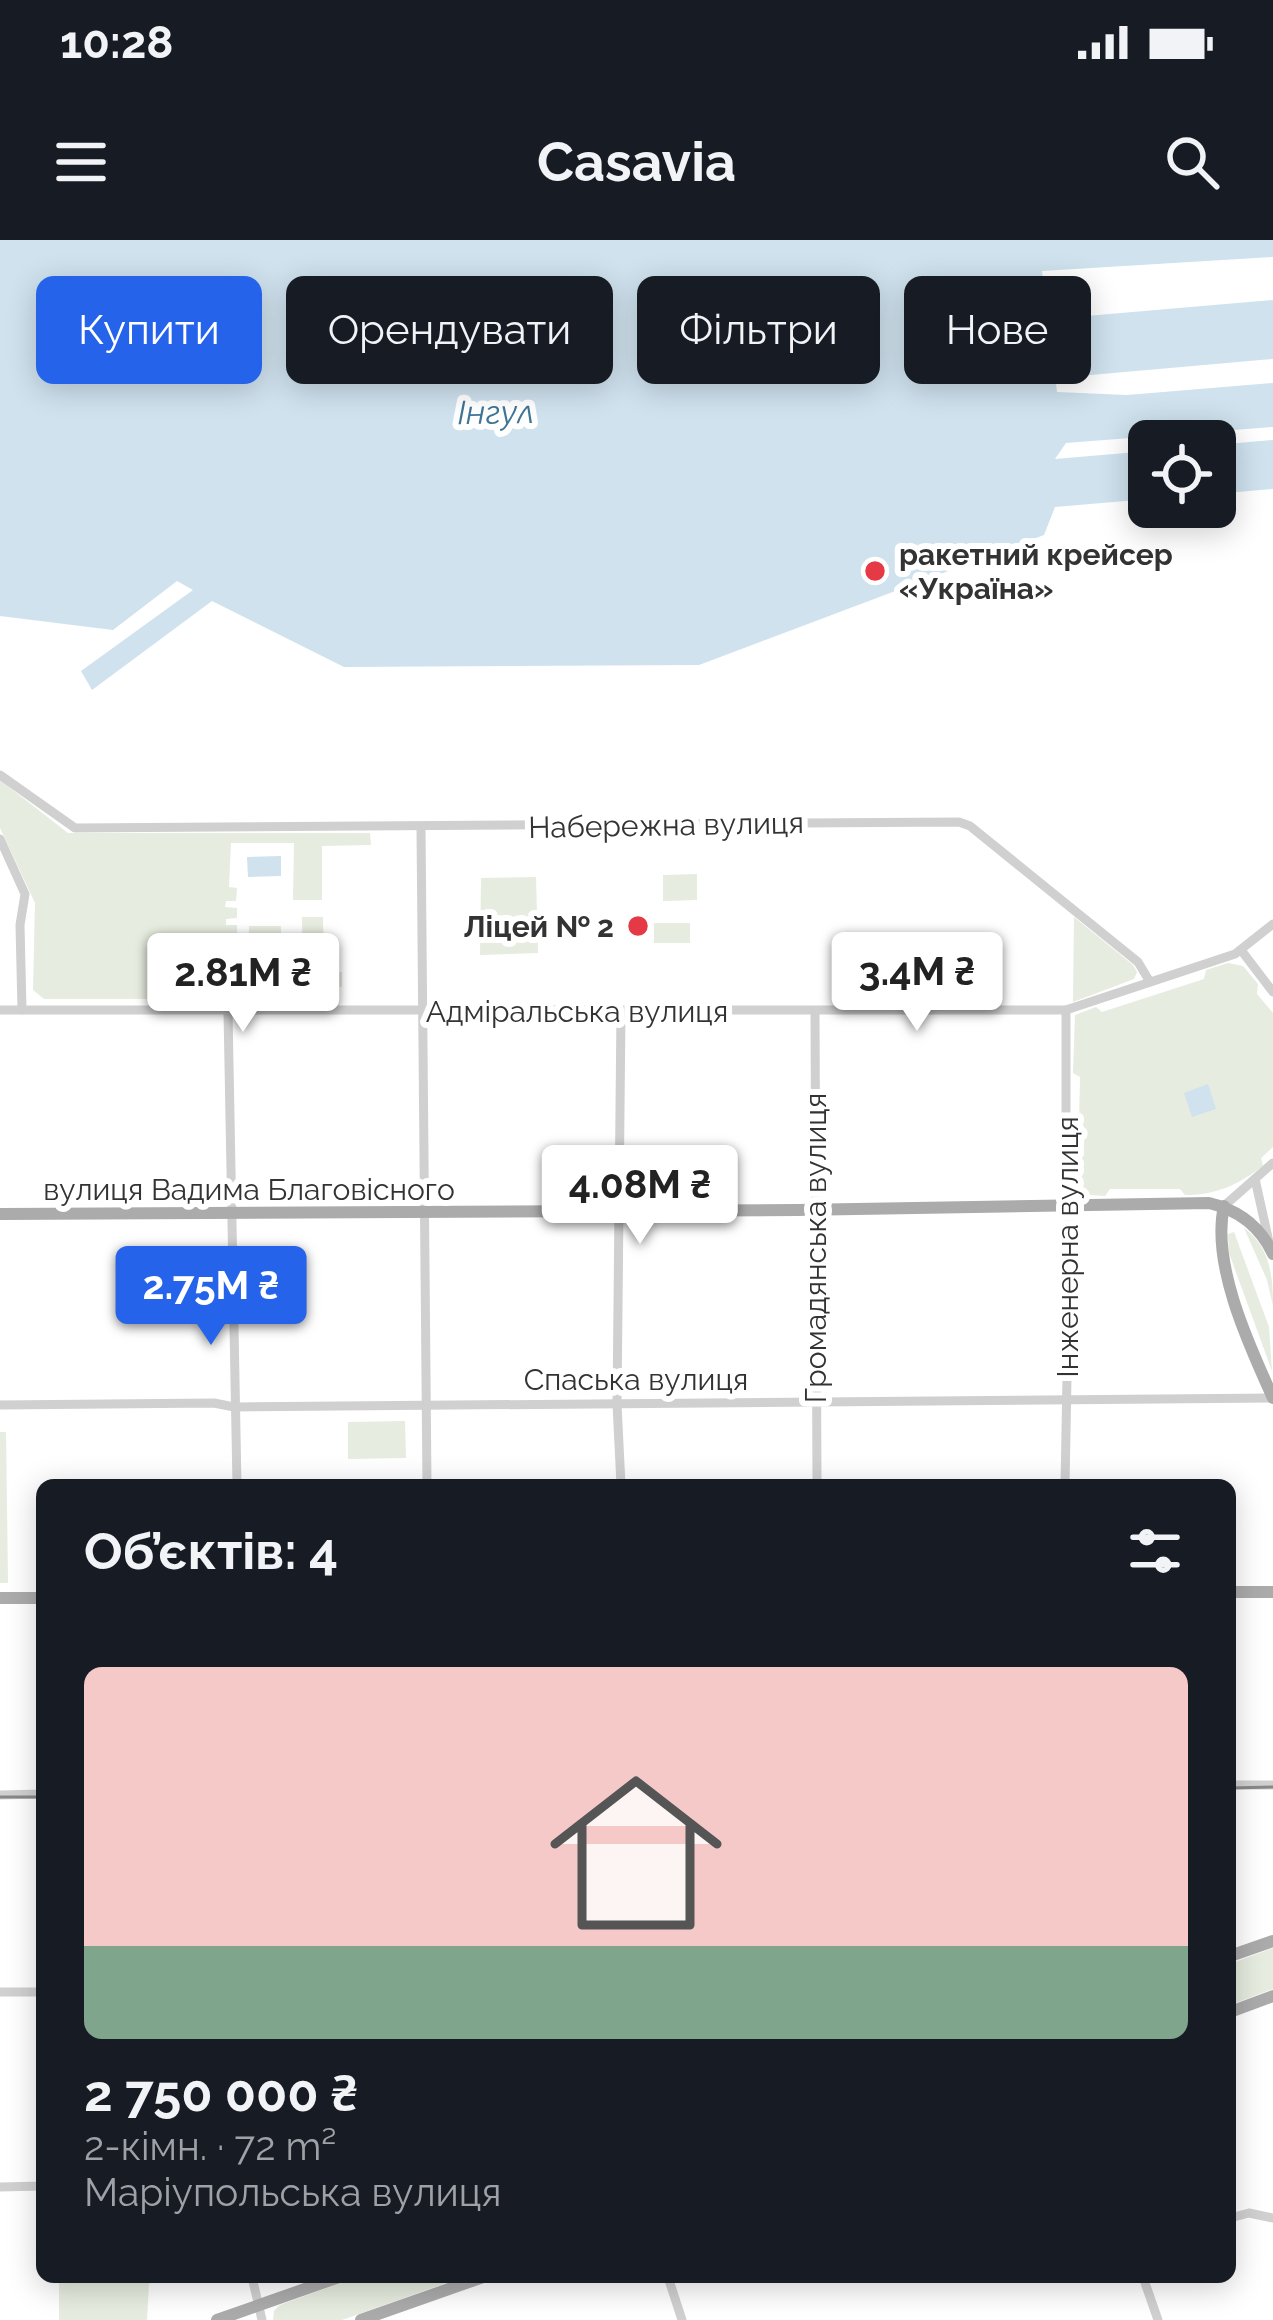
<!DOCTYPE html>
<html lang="uk">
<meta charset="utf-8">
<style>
:root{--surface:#171b24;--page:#242831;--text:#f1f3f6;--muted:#9ea1a6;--line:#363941;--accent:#2563eb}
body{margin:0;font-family:Raleway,sans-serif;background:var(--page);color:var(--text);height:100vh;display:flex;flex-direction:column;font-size:45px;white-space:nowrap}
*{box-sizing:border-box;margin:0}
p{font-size:39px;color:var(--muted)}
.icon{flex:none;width:66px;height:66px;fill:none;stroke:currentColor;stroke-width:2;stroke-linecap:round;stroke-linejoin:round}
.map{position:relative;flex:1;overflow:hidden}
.side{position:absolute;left:36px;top:1239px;width:1200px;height:804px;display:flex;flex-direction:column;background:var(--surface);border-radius:18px;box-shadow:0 6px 30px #0003}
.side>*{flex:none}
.hud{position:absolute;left:36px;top:36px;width:1203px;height:108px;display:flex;gap:24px}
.controls{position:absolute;left:1128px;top:180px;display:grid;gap:24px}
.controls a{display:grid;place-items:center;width:108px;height:108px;border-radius:18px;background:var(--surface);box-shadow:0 6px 30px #0003;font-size:60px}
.price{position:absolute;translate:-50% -102px;padding:0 27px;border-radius:12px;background:#fff;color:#222;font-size:39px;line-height:78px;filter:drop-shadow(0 3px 6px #0008)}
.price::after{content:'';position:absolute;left:50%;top:72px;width:36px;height:27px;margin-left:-18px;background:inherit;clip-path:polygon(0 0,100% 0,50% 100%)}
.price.selected{background:var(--accent);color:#fff}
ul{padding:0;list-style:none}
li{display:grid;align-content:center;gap:24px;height:636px;padding:0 48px}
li+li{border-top:3px solid var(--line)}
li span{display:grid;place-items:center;height:372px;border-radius:18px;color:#555}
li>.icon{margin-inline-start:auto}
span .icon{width:216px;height:216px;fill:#fffc;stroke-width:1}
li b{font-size:51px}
h2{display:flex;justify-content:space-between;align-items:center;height:144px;padding:0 48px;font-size:51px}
.chip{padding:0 42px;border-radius:18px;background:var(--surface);box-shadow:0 6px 30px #0003;font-size:42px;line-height:108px}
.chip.selected{background:var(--accent);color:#fff}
.status{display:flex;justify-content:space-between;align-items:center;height:84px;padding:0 60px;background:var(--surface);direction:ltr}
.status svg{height:33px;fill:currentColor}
header{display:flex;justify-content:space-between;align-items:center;height:156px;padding:0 48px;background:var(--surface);font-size:54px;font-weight:700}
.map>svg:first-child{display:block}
.green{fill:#e6ecdf}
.water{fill:#cfe2ee}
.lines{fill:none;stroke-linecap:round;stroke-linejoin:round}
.minor{stroke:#d0d0d0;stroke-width:9}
.major{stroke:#ababab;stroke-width:12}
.tram{stroke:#888;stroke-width:3}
.poi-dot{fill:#e63946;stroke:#fff;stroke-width:4.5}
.labels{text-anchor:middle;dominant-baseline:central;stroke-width:12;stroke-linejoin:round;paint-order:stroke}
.poi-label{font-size:30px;font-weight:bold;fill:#333;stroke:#fff;text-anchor:start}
.street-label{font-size:30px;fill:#333;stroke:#fff}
.water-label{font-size:33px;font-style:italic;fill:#3f7597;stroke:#fff}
</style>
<div class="status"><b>10:28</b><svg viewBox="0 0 49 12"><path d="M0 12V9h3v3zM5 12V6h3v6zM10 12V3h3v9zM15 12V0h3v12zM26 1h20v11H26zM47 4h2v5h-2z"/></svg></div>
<header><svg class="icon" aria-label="menu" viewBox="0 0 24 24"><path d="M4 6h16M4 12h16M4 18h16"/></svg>Casavia<svg class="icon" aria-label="search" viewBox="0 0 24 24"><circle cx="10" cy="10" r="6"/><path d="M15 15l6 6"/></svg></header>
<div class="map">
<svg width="1273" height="2080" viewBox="0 0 1273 2080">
<rect width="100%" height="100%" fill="#fff"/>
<!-- green -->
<g class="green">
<path d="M0,540L68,593H370L371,605L322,606V660H293L294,603H231L229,647L237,648L236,661H226L225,667L237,668V678L226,679V685H237L238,732L227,733L226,759H44L33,750L35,663L0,588Z"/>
<path d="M697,634V660L663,661V635Z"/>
<path d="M536,637L538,713L480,715L481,638Z"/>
<path d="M302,677H323L324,732H342V747H303Z"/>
<path d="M1074,677L1133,725L1137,732L1134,739L1073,762Z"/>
<rect x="654" y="683" width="36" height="20"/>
<path d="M249,686H281V749H248Z"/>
<path d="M1228,723L1243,726L1258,744L1257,754L1273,773V907L1261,918L1263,926C1237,945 1217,955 1185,955L1180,949H1110L1105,956L1077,954L1072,941L1073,889L1079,885L1080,837L1073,833L1075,775L1096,767L1102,772L1204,739L1206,730Z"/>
<path d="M1244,988C1270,1007 1273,1035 1273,1066L1267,1040Z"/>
<path d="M1234,992L1269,1087L1272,1131L1229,1013L1228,994Z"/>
<path d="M405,1181L406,1218L348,1219V1182Z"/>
<path d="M0,1192H6L8,1343H0Z"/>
<path d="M1273,1708V1749L1230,1765V1724Z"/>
<path d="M59,2037H176L177,2039H158L149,2044L147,2080H59Z"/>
<path d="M357,2037H463L342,2080H273L274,2071L280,2065Z"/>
</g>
<!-- water -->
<g class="water">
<path d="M0,0H1273V17L1042,31L1057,152L1127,155L1273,143V187L1066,203L1055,219L1149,211V259L1055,267L1044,295L699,425L344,427L212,361L92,450L81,431L193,350L177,341L113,390L0,376Z"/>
<path d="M1273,60V119L1068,137L1063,78Z"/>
<path d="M1273,200V249L1215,254V205Z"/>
<path d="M281,616V636L248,637L247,617Z"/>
<path d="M1208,844L1216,869L1192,877L1184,853Z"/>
</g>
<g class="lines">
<!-- minor -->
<g class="minor">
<path d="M0,535L75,588L959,582L970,586L1138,722L1150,742"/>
<path d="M421,588L427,1245"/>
<path d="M0,599L25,654L20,685L22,770"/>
<path d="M1241,710L1273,752"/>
<path d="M0,770H1066L1235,714L1273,684"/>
<path d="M228,772L237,1245"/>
<path d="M815,772L817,1245"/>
<path d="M1255,939L1269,1002"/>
<path d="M1224,966L1273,923"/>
<path d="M0,1165L214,1163L234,1167L1273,1158"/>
<path d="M621,1245L617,1164L621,771"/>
<path d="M1065,1245L1070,976L1066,948V770"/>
<path d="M1230,1545H1273"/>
<path d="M0,1555L42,1554"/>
<path d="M0,1752H42"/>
<path d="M0,1947L42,1946"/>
<path d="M1230,1978L1249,1973L1273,1978"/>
<path d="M252,2037L262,2080"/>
<path d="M668,2037L682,2080"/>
<path d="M1143,2037L1158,2080"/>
</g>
<!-- major -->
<g class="major">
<path d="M1224,966C1211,1024 1249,1105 1273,1158"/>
<path d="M0,974L797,970L1209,963C1239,970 1260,986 1273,1014"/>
<path d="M1230,1352H1273"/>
<path d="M0,1358H42"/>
<path d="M1230,1716L1273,1701"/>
<path d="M1230,1772L1273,1756"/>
<path d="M217,2080L339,2037"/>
<path d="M361,2080L483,2037"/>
</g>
<!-- tram -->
<g class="tram">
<path d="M1230,1548L1273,1547"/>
<path d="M0,1557H42"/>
</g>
</g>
<!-- markers -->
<g class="poi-dot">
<circle cx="875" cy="331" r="12"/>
<circle cx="638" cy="686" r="12"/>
</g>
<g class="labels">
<!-- poi labels -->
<g class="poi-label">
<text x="899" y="314">ракетний крейсер<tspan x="899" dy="34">«Україна»</tspan></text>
<text x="614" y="686" text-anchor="end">Ліцей № 2</text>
</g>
<!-- street labels -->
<g class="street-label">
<text transform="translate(666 585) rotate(-1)">Набережна вулиця</text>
<text x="577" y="771">Адміральська вулиця</text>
<text x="249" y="949">вулиця Вадима Благовісного</text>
<text transform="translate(1067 1007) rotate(-90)">Інженерна вулиця</text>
<text transform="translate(815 1008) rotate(-90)">Громадянська вулиця</text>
<text x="636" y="1139">Спаська вулиця</text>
</g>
<!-- water labels -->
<g class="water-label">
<text transform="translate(496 172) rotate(-1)">Інгул</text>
</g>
</g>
</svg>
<div class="controls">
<a><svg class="icon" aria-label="locate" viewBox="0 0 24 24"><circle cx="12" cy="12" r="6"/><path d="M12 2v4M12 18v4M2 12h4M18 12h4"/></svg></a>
</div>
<b class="price" style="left:917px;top:794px">3.4M ₴</b>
<b class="price" style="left:243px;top:795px">2.81M ₴</b>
<b class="price" style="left:640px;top:1007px">4.08M ₴</b>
<b class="price selected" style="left:211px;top:1108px">2.75M ₴</b>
<div class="hud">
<a class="chip selected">Купити</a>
<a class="chip">Орендувати</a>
<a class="chip">Фільтри</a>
<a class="chip">Нове</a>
</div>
<section class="side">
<h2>Об’єктів: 4<svg class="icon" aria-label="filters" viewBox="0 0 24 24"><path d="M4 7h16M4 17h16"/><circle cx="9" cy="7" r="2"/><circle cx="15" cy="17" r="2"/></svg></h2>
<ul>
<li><span style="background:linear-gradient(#f6c9c9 75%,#7fa58c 0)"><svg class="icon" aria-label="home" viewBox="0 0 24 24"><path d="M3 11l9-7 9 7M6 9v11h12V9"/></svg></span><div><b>2 750 000 ₴</b><p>2-кімн. · 72 m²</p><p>Маріупольська вулиця</p></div></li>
</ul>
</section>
</div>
